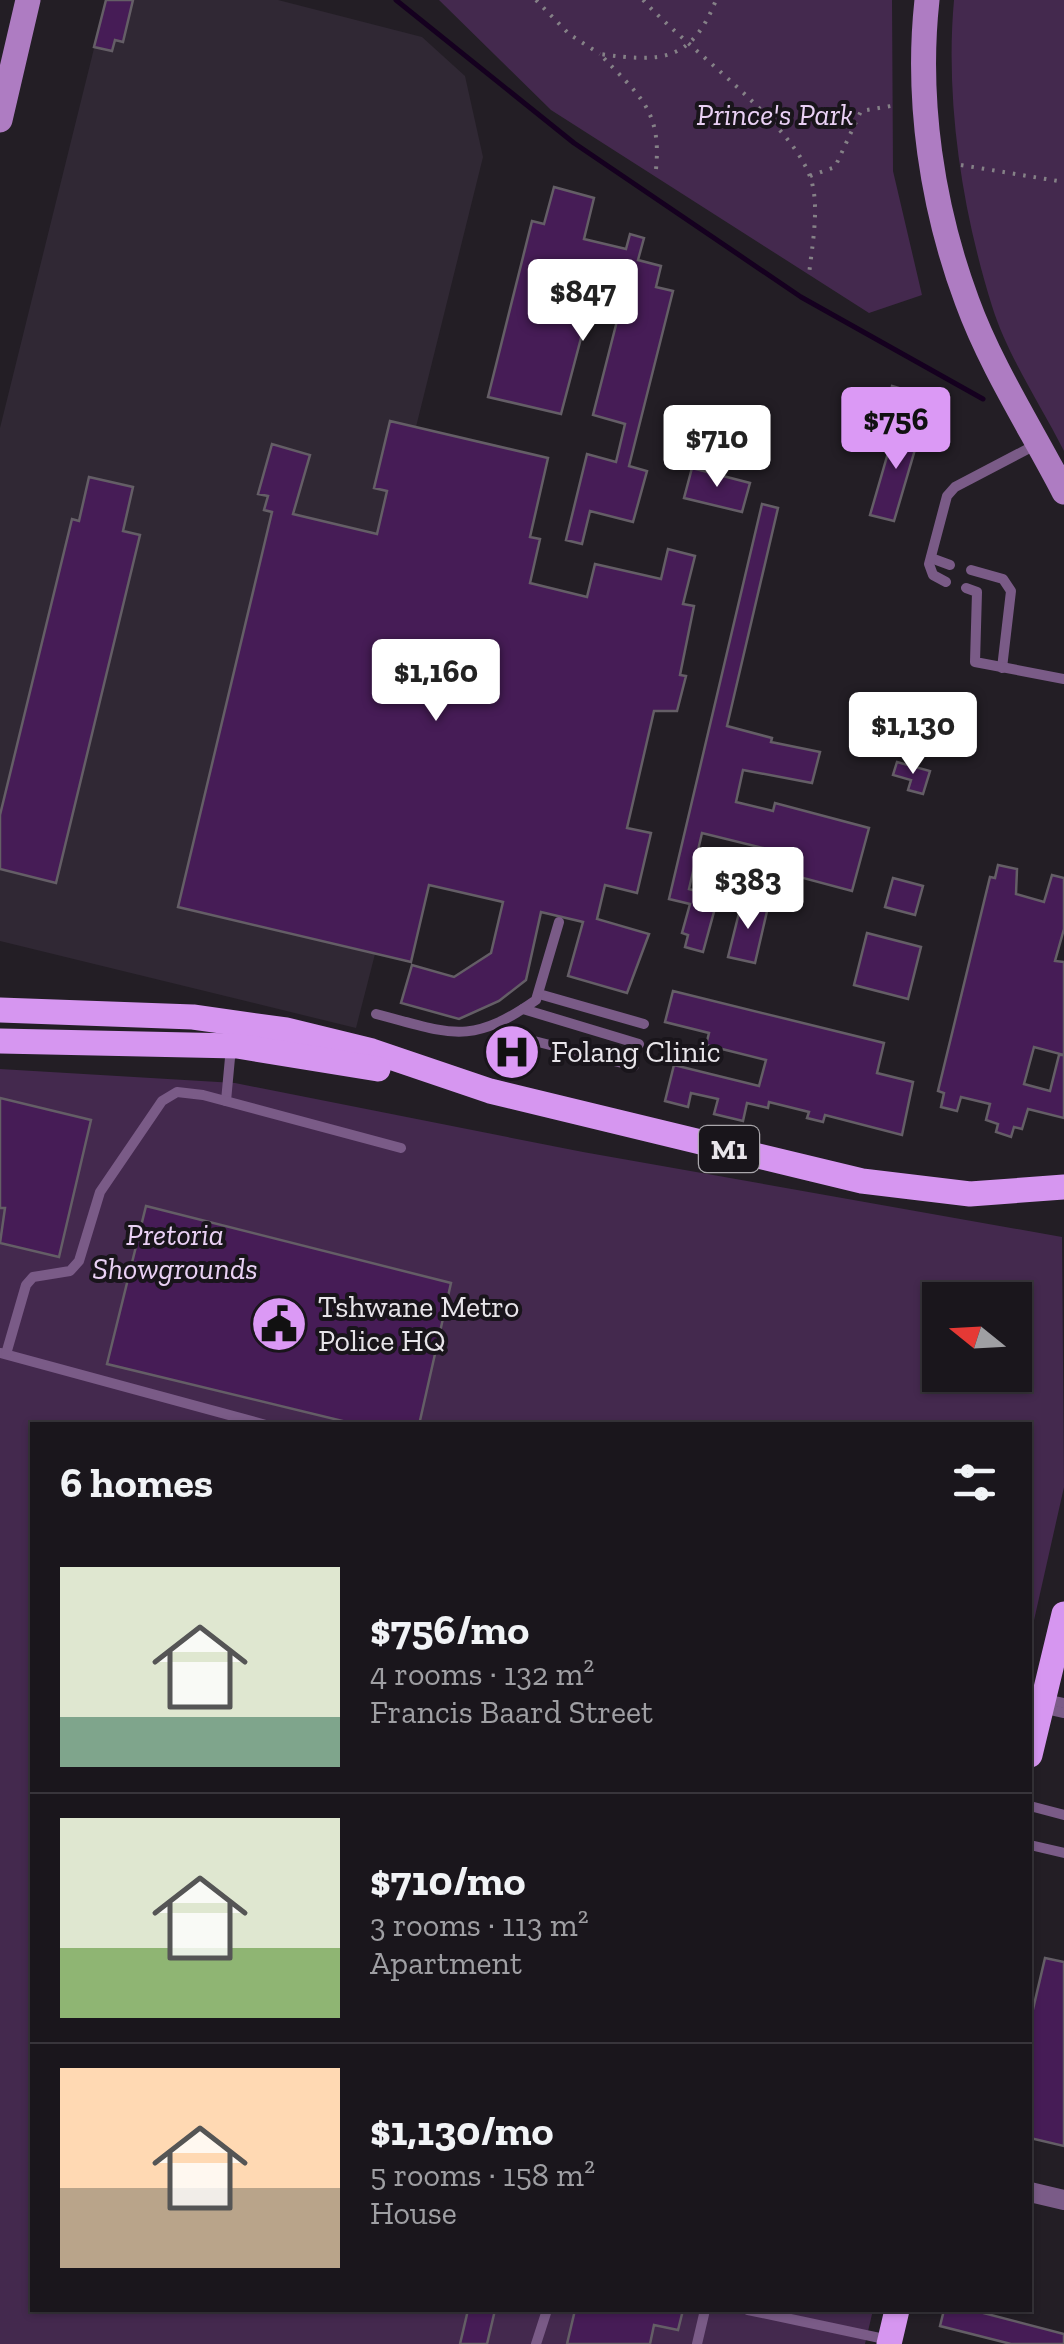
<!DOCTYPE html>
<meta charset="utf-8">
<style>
:root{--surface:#1a161c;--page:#272329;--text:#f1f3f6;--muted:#9f9fa3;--line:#38353b;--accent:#db99f5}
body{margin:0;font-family:"Zilla Slab",serif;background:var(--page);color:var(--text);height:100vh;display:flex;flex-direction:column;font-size:38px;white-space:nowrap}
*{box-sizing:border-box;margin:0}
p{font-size:32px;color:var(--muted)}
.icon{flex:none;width:55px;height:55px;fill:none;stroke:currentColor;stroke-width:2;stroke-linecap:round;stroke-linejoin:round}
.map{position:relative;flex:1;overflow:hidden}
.sheet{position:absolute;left:30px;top:1422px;width:1002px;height:890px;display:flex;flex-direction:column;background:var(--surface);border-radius:0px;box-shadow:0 2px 8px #0004,0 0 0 2px var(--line)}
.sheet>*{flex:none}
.needle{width:65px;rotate:288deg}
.tools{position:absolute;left:922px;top:1282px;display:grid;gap:20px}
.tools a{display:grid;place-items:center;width:110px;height:110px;border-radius:0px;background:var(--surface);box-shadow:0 2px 8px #0004,0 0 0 2px var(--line);font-size:50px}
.price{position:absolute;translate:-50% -85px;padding:0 22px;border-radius:10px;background:#fff;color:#222;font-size:32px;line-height:65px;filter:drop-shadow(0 2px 5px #0008)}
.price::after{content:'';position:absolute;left:50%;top:60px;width:30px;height:22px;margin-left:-15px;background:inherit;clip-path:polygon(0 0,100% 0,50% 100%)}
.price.active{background:var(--accent);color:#111}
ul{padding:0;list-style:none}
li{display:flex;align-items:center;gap:30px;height:250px;padding:0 30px}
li+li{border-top:2px solid var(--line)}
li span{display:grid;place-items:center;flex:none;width:280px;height:200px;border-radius:0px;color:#555}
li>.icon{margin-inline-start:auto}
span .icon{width:120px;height:120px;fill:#fffc;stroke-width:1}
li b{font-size:42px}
h2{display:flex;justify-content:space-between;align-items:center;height:120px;padding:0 30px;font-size:42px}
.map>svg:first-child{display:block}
.built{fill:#302834}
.green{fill:#44294e;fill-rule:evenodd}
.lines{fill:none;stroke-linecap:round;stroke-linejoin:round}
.stream{stroke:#15001f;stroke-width:5}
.building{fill:#461c56;stroke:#645e66;stroke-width:2.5}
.path{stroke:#858187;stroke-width:4;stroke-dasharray:2.5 8;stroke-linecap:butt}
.lane{stroke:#7a5b87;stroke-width:10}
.street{stroke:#7a5b87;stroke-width:20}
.secondary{stroke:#ae7cc2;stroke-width:25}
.primary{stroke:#d696f0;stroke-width:25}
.labels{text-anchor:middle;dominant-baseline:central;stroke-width:8;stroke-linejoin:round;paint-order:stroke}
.shield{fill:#19151b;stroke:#aaa7ac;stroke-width:2.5}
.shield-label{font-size:28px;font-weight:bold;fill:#e8e5ea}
.park-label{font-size:30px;font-style:italic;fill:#ead1f5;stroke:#19151b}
.poi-label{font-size:30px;fill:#e8e5ea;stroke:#19151b;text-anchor:start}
</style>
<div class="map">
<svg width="1064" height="2344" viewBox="0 0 1064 2344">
<rect width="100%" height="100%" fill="#231e25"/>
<!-- built -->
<path class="built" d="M106,0H278L422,37L465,76L483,157L416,427L390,422L387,491L374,546L270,521L178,907L375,954L356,1028L0,941V428Z"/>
<!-- green -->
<g class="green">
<path d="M439,0H892L893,171L922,295L869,313L551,110Z"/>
<path d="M954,0H1064V451C1041,405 1007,355 992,306C962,210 945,100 954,0Z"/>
<path d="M0,1069L235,1083L583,1152L1062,1237L1064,1487L1030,1638V1425H32V2310H873L865,2344H0ZM940,1300H1015V1375H940Z"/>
</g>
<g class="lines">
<!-- stream -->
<path class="stream" d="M396,0L574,143L801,297L983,399"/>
</g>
<!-- building -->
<g class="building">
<path d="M106,0H133L123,42L115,40L112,51L94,47Z"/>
<path d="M554,187L594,198L584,239L626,249L630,234L644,238L638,260L661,266L656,287L673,291L629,466L647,471L633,522L590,511L582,544L566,540L587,454L616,462L625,424L593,415L629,274L600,266L561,414L488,397L532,221L544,224Z"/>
<path d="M892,386L916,393L908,423L884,416Z"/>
<path d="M390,421L548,458L530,537L540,539L530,583L587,597L595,564L661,579L668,549L695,556L683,604L694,606L680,675L686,676L677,711H654L627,828L651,833L637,893L605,885L597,919L649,934L627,993L568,976L583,922L541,912L526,980L499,1001L459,1019L401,1003L412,965L454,977L491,953L503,902L429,885L411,962L178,907L272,512L264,510L268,496L258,494L272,444L310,455L293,514L377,534L387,491L374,488Z"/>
<path d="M897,422L921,429L894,521L870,515Z"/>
<path d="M692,468L750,483L742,512L684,498Z"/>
<path d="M89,477L133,487L123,531L140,535L56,883L0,869V815L72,519L79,521Z"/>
<path d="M762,504L778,508L727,726L772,738L771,742L820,752L812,783L743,770L736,802L773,811L775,803L869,828L852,891L758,866L763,848L702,833L689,889L718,897L703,952L685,947L688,935L682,933L690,904L669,899Z"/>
<path d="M897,762L930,771L923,794L908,790L911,780L893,775Z"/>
<path d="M998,865L1017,869L1016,894L1044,902L1052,875L1064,878V929L1055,961L1064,962V1055L1034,1047L1024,1084L1050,1091L1059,1055H1064V1118L1028,1109L1022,1129L1014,1127L1011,1137L996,1132L998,1124L986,1120L990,1104L961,1097L957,1111L941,1107L944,1093L938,1091L990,877L995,878Z"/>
<path d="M893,878L923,886L915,915L885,907Z"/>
<path d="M742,901L768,907L755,963L728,957Z"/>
<path d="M867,933L921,947L908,999L854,985Z"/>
<path d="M673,991L884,1043L877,1073L913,1082L902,1135L825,1115L823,1122L807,1118L809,1112L769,1102L768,1108L747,1103L743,1121L714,1114L718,1099L691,1093L688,1107L665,1101L674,1065L759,1086L766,1060L706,1045L709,1033L665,1022Z"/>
<path d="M0,1098L91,1120L59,1257L0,1243L5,1208H0Z"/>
<path d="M146,1206L451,1283L419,1425H359L107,1364Z"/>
<path d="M1045,1958L1064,1962V2146L1030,2138V2022Z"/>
<path d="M468,2310H495L487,2344H460Z"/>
<path d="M575,2310H683L678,2330L654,2325L650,2344H567Z"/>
<path d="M944,2310H972L1064,2334V2344H1011L940,2326Z"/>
</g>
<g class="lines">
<!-- path -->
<g class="path">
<path d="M536,0L569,34L600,54"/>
<path d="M643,0C687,48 787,119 809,174C821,202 812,245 809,275"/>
<path d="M961,165L1064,182"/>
<path d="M656,169C662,109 638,95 600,54C660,62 691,63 716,0"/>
<path d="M810,176L835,167L861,111L891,106"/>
</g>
<!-- lane -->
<g class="lane">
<path d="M931,558L950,565"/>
<path d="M971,570L1003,579L1011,591L1002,668"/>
<path d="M946,582L933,575L929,564L947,496L955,487L1039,443"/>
<path d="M966,588L977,592L975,662L1064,679"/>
<path d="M539,994L644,1024"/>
<path d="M523,1009L639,1044"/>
<path d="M376,1014C450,1033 469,1047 536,1000L559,922"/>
<path d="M518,1037L634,1066"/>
<path d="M226,1101L231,1047"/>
<path d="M1,1353L266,1425"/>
<path d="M6,1354L26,1285L33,1277L70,1271L79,1261L100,1192L162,1101L177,1092L203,1095L401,1148"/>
<path d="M1045,1699L1064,1703"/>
<path d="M1042,1708L1064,1713"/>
<path d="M1030,1806L1064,1815"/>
<path d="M1030,1845L1064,1853"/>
<path d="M748,2310L889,2340"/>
<path d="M536,2344L547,2310"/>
<path d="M697,2344L705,2310"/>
</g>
<!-- street -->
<path class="street" d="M1030,2192L1064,2200"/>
<!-- secondary -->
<g class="secondary">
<path d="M927,0C916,100 932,207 967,301C991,367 1032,430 1064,492"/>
<path d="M0,120L28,0"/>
</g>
<!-- primary -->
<g class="primary">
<path d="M0,1010L193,1017L286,1030L372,1051L490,1091L862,1181L970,1194L1064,1187"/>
<path d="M0,1041L237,1046L378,1069"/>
<path d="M1030,1755L1064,1614"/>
<path d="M889,2344L897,2310"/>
</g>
</g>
<!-- icons -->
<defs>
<g id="hospital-disc" transform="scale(2.875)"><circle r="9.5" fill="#db99f5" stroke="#19151b"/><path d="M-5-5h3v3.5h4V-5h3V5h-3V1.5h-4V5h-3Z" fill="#111"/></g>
<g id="civic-disc" transform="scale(2.875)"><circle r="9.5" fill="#db99f5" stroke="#19151b"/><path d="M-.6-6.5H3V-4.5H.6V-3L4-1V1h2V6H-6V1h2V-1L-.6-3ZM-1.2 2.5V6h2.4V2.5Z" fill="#111"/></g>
</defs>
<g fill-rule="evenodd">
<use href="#hospital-disc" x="512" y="1052"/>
<use href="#civic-disc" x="279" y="1324"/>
</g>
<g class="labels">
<!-- shield labels -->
<rect class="shield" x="699" y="1126" width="60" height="46" rx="8"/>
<g class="shield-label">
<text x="729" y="1149">M1</text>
</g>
<!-- park labels -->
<g class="park-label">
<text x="775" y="115">Prince's Park</text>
<text x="175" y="1235">Pretoria<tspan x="175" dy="34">Showgrounds</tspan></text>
</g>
<!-- poi labels -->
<g class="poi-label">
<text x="551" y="1052">Folang Clinic</text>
<text x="318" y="1307">Tshwane Metro<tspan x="318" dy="34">Police HQ</tspan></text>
</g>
</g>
</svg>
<div class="tools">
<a><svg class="needle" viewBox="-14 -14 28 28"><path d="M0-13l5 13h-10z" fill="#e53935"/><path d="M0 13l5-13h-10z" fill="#9f9fa3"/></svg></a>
</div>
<b class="price" style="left:583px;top:344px">$847</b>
<b class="price active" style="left:896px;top:472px">$756</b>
<b class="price" style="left:717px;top:490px">$710</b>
<b class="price" style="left:436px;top:724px">$1,160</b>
<b class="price" style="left:913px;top:777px">$1,130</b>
<b class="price" style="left:748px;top:932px">$383</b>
<section class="sheet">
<h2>6 homes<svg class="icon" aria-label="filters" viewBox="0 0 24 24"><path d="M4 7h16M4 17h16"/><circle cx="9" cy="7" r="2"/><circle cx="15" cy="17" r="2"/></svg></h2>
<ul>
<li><span style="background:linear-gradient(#dfe7d0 75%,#7fa58c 0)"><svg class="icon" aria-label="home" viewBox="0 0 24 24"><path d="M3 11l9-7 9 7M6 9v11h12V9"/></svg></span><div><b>$756/mo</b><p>4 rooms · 132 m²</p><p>Francis Baard Street</p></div></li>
<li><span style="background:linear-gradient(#dfe7d0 65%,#8fb573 0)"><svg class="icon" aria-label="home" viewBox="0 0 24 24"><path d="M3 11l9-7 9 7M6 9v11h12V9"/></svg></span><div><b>$710/mo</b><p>3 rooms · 113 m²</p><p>Apartment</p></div></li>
<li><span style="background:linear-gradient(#ffd9b3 60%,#b9a48a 0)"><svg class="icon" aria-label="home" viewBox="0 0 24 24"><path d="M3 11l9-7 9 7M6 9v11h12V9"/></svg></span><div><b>$1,130/mo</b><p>5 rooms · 158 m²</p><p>House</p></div></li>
</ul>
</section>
</div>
